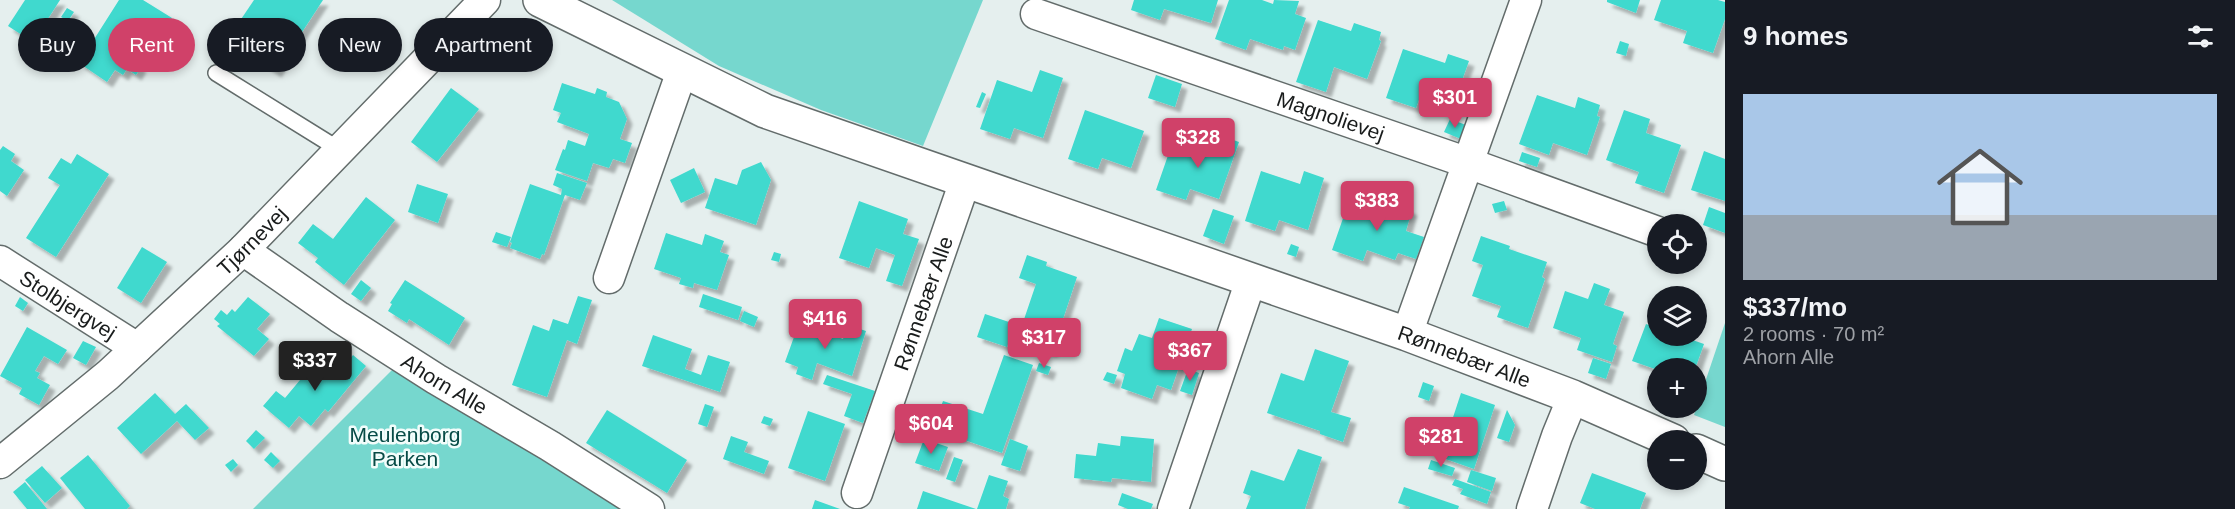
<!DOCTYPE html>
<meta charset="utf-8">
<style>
:root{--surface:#171b24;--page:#242831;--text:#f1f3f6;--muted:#9ea1a6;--line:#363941;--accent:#d04169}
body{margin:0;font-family:Arial,sans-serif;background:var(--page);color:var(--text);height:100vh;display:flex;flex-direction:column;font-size:22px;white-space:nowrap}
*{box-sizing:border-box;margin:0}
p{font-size:20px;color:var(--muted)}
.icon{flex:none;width:33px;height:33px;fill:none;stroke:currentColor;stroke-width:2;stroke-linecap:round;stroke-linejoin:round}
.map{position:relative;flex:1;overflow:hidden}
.drawer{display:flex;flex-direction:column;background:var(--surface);width:510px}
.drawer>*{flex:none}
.banner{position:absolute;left:18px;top:18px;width:570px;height:54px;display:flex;gap:12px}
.buttons{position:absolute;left:1647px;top:214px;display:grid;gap:12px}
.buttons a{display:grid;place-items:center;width:60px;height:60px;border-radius:50%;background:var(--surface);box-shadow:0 3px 9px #0003;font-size:30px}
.price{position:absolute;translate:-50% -51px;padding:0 14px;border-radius:6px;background:var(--accent);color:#fff;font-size:20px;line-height:39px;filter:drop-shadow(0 2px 3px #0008)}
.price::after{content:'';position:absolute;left:50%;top:36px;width:18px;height:14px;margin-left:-9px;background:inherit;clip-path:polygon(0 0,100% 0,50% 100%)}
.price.active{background:#222;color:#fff}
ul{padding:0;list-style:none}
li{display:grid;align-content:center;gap:12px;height:318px;padding:0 18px}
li+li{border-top:2px solid var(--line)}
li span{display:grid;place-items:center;height:186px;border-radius:0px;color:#555}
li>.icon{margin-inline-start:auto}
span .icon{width:108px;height:108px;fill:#fffc;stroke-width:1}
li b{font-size:26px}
h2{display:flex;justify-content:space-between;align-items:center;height:72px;padding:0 18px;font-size:26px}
.tag{padding:0 21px;border-radius:27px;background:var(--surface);box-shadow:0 3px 9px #0003;font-size:21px;line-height:54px}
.tag.active{background:var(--accent);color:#fff}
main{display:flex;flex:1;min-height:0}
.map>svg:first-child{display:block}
.green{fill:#76d7ce}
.building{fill:#3fd9ce;filter:url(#shadow)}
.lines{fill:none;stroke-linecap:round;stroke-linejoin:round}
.service-casing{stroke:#636c6b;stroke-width:18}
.minor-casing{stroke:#636c6b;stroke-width:33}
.secondary-casing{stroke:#636c6b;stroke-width:36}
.service{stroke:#fff;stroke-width:15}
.minor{stroke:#fff;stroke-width:30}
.secondary{stroke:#fff;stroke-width:33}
.labels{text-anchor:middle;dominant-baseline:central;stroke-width:5;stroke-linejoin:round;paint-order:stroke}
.street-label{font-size:21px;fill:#191c1c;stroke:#f2fdfb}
.park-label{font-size:21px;fill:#064b46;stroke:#f2fdfb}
</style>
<main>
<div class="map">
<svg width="1725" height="509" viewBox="0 0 1725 509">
<defs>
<filter id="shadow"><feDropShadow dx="5.5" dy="5.5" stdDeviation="1.5" flood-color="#0004"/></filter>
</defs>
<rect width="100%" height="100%" fill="#e5efee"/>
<!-- green -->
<g class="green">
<path d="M612,0H983L923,146L821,110L719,66Z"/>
<path d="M1725,323V427L1694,415Z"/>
<path d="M395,367L624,509H253Z"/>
</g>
<!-- building -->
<g class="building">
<path d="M25,0H60L33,42L8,26Z"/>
<path d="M119,0H143L172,18L166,27L157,21L148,36L140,31L139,32L156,44L152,51L142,45L139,51L131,45L124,56L141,67L136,75L127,69L123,75L115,70L107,82L79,63Z"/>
<path d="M254,0H323L276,72L227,40Z"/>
<path d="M1134,0H1218L1211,23L1164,9L1160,20L1131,10Z"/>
<path d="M1229,0H1262L1273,4L1274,0L1299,1L1295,14L1306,18L1295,50L1284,46L1283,50L1250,39L1246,50L1215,39Z"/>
<path d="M1607,0H1640L1636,13L1607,2Z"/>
<path d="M1661,0H1718L1725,2V19L1713,53L1683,43L1687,31L1654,20Z"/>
<path d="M67,8L74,12L68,21L61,17Z"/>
<path d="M1318,20L1351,31L1354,23L1381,32L1379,40L1381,41L1367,79L1334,67L1326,92L1296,82Z"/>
<path d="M1620,41L1629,44L1626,56L1616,53Z"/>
<path d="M1403,49L1445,63L1448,54L1469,61L1452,108L1420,97L1416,108L1386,98Z"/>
<path d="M1040,70L1063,78L1043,138L1014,128L1010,139L980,129L997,80L1032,92Z"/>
<path d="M1156,75L1182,84L1175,107L1148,98Z"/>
<path d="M562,83L595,94L597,88L607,92L606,97L619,102L627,119L620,139L632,143L625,163L613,159L609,168L593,163L587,181L555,170L563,149L565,150L568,140L585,146L589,134L557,122L561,113L553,110Z"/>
<path d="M451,88L479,109L437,162L411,142Z"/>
<path d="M982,92L986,94L980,108L976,107Z"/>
<path d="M1537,95L1575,108L1578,97L1600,105L1597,116L1600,117L1587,155L1553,143L1549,155L1519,144Z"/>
<path d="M1085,110L1144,131L1131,168L1102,158L1098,169L1068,159Z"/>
<path d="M1624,110L1650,119L1646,133L1681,145L1664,193L1635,183L1639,172L1606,160Z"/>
<path d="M1450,119L1466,125L1461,139L1444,132Z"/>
<path d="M1216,134L1239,142L1219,199L1190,189L1186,200L1156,190L1173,141L1210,154Z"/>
<path d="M3,146L15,154L11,161L24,170L7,196L0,191V150Z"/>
<path d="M1704,151L1725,159V201L1691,190Z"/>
<path d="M1522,152L1540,158L1537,167L1519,161Z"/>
<path d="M77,154L109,174L56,257L26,238L60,185L48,178L61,158L71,164Z"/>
<path d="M761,162L771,180L756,225L705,208L715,178L737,185L742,170Z"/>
<path d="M694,168L705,192L681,203L670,180Z"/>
<path d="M1261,171L1300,184L1304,171L1324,178L1308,230L1279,220L1275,231L1245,221Z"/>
<path d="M557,173L587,183L580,200L565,195L544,255L542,254L540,259L510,248L512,243L510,242L530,184L561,195L562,189L553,185Z"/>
<path d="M417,184L448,194L438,223L408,212Z"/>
<path d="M366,197L395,220L344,285L315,262L318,258L298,243L313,224L333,239Z"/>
<path d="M1387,200L1412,210L1406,231L1424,237L1416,259L1398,253L1395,260L1367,250L1363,261L1332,250L1349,201L1382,213Z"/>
<path d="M859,201L908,219L903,234L919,239L902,286L886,281L895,255L876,248L869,268L839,258Z"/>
<path d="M1504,201L1507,210L1495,213L1492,204Z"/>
<path d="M1709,207L1725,213V233L1703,225Z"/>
<path d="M1213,209L1234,216L1224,244L1203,236Z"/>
<path d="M496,232L511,237L507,247L492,242Z"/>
<path d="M666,233L702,245L705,234L724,241L720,252L729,255L717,290L694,283L693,288L679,284L681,278L654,269Z"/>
<path d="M1481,236L1510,246L1509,249L1547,262L1542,277L1545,279L1528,328L1497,317L1501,306L1472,296L1483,265L1472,261Z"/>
<path d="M1291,244L1299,247L1296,257L1287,254Z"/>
<path d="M142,247L167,262L141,303L117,288Z"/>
<path d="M774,252L781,254L779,262L771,260Z"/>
<path d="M1027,255L1047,262L1046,266L1077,277L1052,352L1017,340L1036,284L1019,278Z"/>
<path d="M361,280L371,288L361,301L351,294Z"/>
<path d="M405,280L465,318L449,345L409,319L407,323L388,311L392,304L390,303Z"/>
<path d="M1594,283L1610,289L1604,305L1624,312L1613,344L1617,346L1612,362L1577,350L1581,338L1553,328L1565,291L1588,299Z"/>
<path d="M703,294L742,307L738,320L699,307Z"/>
<path d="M578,296L592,300L577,344L567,340L547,397L512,385L533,325L549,331L553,319L568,324Z"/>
<path d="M20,297L28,303L23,311L15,306Z"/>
<path d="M248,297L270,314L257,329L269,339L254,356L217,326L220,324L214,319L221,310L227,315L232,309L235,312Z"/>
<path d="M744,311L758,317L754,327L740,321Z"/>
<path d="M985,314L1015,324L1007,347L977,337Z"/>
<path d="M1658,317V336H1681L1704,344L1695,369L1658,370L1632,361L1646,324L1654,327Z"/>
<path d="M1159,318L1192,329L1171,390L1157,385L1152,399L1121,388L1125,374L1117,371L1125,348L1132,351L1139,334L1152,338Z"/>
<path d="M799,323L843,339L848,325L866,331L852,376L817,363L812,380L796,374L798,367L785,362Z"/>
<path d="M27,327L67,350L58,364L44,356L35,371L40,373L37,378L50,385L39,405L19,394L22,388L0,376Z"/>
<path d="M653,335L692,349L685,369L701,375L708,355L730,362L720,392L642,366Z"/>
<path d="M83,341L96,347L86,365L73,358Z"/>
<path d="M1315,349L1349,361L1331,412L1351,418L1343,442L1320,434V431L1267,413L1281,373L1304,381Z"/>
<path d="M353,355L366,366L328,412L325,409L311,426L299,416L289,428L263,406L276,391L285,398L320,356L339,372Z"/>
<path d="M1004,355L1033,365L1002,453L950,435L951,432L934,426L943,401L983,414Z"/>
<path d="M1593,358L1611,364L1606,379L1588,373Z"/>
<path d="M1039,363L1051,367L1048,375L1036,371Z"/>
<path d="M1188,369L1199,373L1192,395L1180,391Z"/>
<path d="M1107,372L1117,375L1114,384L1103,380Z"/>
<path d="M827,375L875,391L863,423L844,416L852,394L823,384Z"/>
<path d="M1423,382L1434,386L1429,401L1418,397Z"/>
<path d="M155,393L175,414L186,404L209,428L195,440L177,421L141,454L117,428Z"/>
<path d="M1461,393L1495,405L1474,469L1440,457Z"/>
<path d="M705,404L714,407L707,427L698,424Z"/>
<path d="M607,410L687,460L667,493L586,443Z"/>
<path d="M1507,410L1515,425L1509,442L1497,438Z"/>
<path d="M808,411L845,424L825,481L788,468Z"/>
<path d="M764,416L773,419L770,426L761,423Z"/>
<path d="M256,430L265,438L254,449L246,441Z"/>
<path d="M731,436L748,442L744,452L769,461L764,474L723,459Z"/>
<path d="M1121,436L1154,439L1151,482L1112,478L1111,482L1074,478L1076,454L1096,456L1098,443L1120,446Z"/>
<path d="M924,439L948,447L939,471L915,463Z"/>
<path d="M1010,439L1028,446L1020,471L1001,465Z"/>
<path d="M1298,449L1322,457L1305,509H1246L1251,496L1243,493L1251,470L1284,481Z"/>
<path d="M271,452L280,461L273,468L264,460Z"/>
<path d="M88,455L130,506L127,509H85L60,478Z"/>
<path d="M954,457L963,460L955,482L946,479Z"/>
<path d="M233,459L238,465L231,472L225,465Z"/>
<path d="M1431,460L1455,468L1452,476L1428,469Z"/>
<path d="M42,466L62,488L45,503L25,480Z"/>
<path d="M1471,470L1496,478L1492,491L1467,482Z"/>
<path d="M1592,473L1646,493L1640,509H1595L1580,503Z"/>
<path d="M989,475L1008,481L1003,496L1009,499L1006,509H977Z"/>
<path d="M1455,479L1491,492L1487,504L1460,494L1463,489L1452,485Z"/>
<path d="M25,482L47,509H27L13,492Z"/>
<path d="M1404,487L1459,506L1458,509H1409L1410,507L1398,503Z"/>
<path d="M923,491L976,509H917Z"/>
<path d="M1122,493L1153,504L1151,509H1128L1118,505Z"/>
<path d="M815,500L840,509H812Z"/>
</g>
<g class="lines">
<!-- service casing -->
<g class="service-casing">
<path id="service" d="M216,73L340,150"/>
</g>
<!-- minor casing -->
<g class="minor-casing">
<g id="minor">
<path id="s1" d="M1036,14L1457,159L1658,232"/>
<path id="s2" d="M243,250L339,317L436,379L550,446L649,509"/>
<path id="s3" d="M0,261L137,348"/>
<path d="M609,278L682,71"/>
<path d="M1407,334L1526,0"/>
<path id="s4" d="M0,463L108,375L243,250L485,0"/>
<path id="s5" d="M857,493L965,181"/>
<path d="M1173,509L1251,280"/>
<path d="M1532,509L1557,436L1573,397"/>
</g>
</g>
<!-- secondary casing -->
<g class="secondary-casing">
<g id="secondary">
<path id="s6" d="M540,0L765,111L1407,334L1573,397L1673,441"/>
<path d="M1696,451L1725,464"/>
</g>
</g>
<!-- service -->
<use href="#service" class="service"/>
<!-- minor -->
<use href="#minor" class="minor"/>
<!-- secondary -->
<use href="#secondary" class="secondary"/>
</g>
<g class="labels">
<!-- street labels -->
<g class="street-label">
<text stroke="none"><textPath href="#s1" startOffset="312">Magnolievej</textPath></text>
<text stroke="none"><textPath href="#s4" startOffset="336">Tjørnevej</textPath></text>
<text stroke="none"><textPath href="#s5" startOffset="201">Rønnebær Alle</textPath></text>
<text stroke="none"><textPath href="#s3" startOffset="81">Stolbjergvej</textPath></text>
<text stroke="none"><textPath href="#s6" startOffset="992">Rønnebær Alle</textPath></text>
<text stroke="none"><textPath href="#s2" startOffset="242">Ahorn Alle</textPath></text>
</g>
<!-- park labels -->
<g class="park-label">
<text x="405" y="434">Meulenborg<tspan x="405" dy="24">Parken</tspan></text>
</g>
</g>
</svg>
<div class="buttons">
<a><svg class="icon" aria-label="locate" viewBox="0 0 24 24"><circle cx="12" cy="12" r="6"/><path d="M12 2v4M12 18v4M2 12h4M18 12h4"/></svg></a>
<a><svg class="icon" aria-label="layers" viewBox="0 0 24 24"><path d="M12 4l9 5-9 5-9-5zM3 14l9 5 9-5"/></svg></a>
<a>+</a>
<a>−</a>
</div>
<b class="price" style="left:1455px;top:129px">$301</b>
<b class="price" style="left:1198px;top:169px">$328</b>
<b class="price" style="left:1377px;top:232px">$383</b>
<b class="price" style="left:825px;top:350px">$416</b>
<b class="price" style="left:1044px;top:369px">$317</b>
<b class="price" style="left:1190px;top:382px">$367</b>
<b class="price active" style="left:315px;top:392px">$337</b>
<b class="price" style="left:931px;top:455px">$604</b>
<b class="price" style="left:1441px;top:468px">$281</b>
<div class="banner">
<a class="tag">Buy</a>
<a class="tag active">Rent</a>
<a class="tag">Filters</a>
<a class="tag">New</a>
<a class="tag">Apartment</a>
</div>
</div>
<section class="drawer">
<h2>9 homes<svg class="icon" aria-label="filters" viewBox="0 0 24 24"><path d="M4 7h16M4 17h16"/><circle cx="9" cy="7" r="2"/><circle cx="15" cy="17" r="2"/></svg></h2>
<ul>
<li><span style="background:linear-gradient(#a9c7e8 65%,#9aa5b1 0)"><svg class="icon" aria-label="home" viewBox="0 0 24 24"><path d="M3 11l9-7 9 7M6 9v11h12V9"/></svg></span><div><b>$337/mo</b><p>2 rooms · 70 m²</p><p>Ahorn Alle</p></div></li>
</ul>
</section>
</main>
